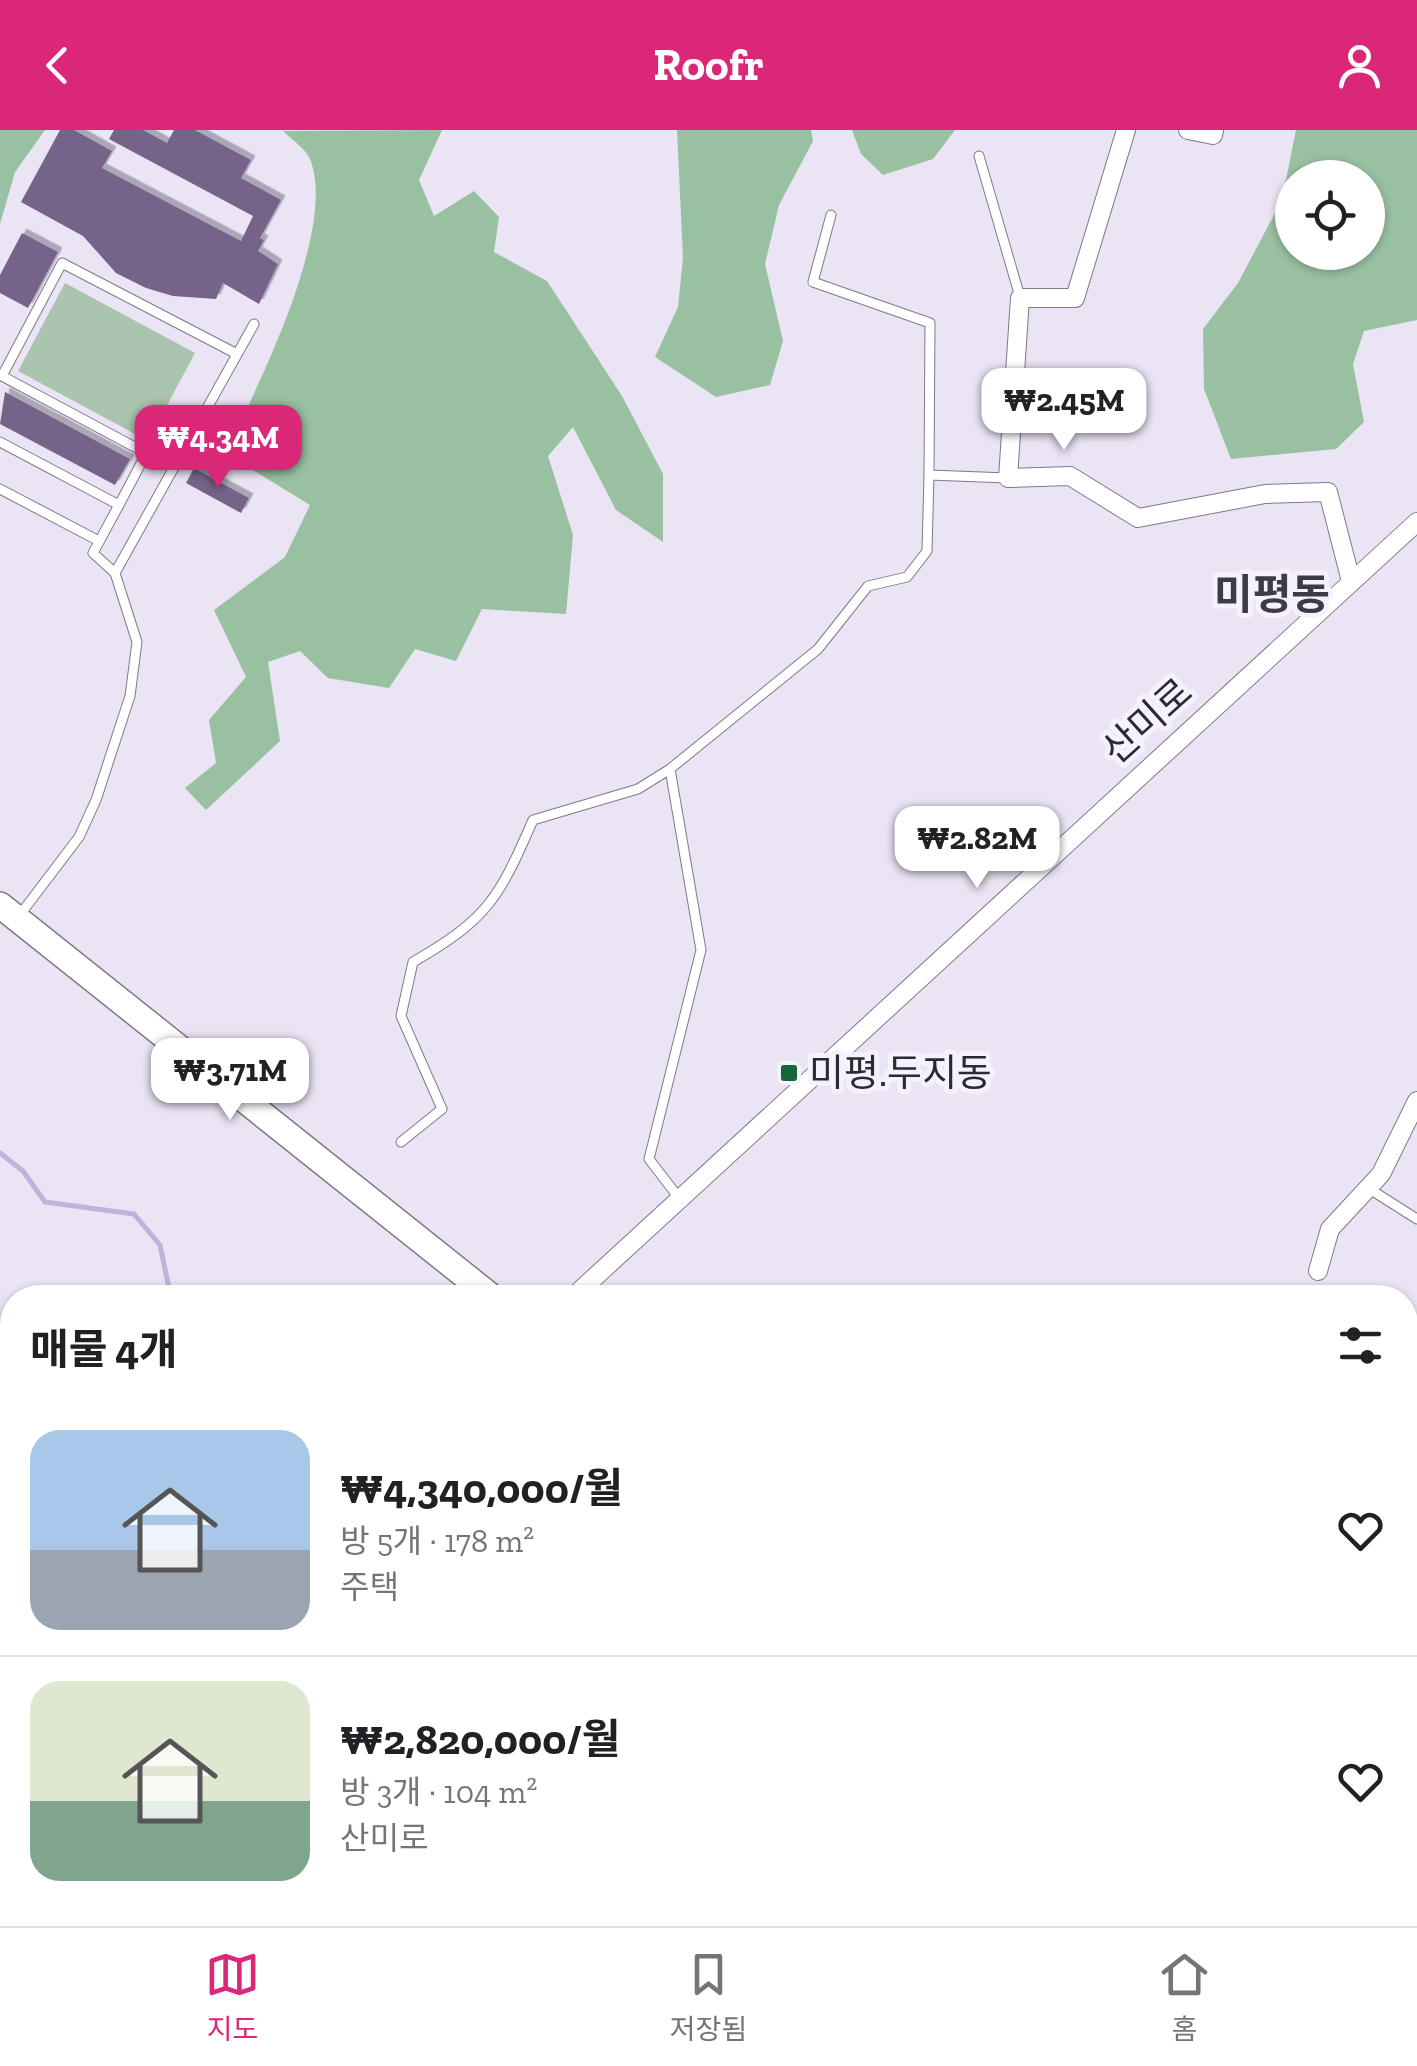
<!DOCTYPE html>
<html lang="ko">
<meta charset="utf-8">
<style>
:root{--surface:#fff;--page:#f2f2f2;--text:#202124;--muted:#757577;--line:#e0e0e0;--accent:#db2777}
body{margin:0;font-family:"Zilla Slab","Noto Sans KR",serif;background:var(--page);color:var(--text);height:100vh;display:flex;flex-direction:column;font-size:38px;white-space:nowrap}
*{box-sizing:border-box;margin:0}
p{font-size:32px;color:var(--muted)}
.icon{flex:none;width:55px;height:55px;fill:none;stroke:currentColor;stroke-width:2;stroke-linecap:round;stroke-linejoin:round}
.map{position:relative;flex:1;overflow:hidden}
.panel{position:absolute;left:0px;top:1155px;width:1418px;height:642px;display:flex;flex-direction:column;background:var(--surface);border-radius:40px 40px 0 0;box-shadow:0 2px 8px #0004}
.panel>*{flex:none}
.buttons{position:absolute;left:1275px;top:30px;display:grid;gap:20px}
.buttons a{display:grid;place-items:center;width:110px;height:110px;border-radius:50%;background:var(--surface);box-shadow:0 2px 8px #0004;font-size:50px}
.price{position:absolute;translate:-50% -85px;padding:0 22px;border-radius:20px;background:#fff;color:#222;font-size:32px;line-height:65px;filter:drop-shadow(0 2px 5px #0008)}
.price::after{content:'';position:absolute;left:50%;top:60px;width:30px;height:22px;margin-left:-15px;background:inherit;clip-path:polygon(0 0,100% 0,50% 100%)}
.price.on{background:var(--accent);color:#fff}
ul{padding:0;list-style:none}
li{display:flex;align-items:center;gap:30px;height:250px;padding:0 30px}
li+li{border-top:2px solid var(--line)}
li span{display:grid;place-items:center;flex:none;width:280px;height:200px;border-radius:30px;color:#555}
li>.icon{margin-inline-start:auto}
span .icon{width:120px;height:120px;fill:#fffc;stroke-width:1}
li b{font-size:42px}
h2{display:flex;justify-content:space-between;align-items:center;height:120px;padding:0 30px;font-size:42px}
header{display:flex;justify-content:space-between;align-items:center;height:130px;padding:0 30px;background:var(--accent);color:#fff;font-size:45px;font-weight:700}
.tabs{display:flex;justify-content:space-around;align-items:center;height:140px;border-top:2px solid var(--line);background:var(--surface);font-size:28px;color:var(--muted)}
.tabs a{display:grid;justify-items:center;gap:5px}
.tabs .on{color:var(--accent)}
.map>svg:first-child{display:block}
.green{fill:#aac4af}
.forest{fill:#98c0a1;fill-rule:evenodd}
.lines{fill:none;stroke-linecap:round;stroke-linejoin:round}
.stream{stroke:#c2b1db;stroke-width:5}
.building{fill:#74648a;filter:url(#shadow)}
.lane-casing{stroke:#7f7988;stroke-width:11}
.street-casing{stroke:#7f7988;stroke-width:20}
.secondary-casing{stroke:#7f7988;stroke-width:28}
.path{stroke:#928e9a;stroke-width:2.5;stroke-dasharray:8 8;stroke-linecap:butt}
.lane{stroke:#fff;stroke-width:9}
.street{stroke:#fff;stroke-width:18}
.secondary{stroke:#fff;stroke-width:25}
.poi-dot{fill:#186636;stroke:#f6f2fd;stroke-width:4}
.labels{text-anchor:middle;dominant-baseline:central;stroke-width:10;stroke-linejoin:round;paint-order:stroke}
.street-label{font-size:38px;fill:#2c2a30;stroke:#f6f2fd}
.poi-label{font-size:38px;fill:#2c2a30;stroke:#f6f2fd;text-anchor:start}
.quarter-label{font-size:42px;font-weight:bold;fill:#3f3a47;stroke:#f6f2fd}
</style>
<header><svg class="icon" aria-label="back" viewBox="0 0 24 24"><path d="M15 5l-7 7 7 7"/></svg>Roofr<svg class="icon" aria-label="person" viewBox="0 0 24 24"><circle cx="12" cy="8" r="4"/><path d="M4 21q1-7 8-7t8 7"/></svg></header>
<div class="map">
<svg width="1417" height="1796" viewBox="0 0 1417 1796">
<defs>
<filter id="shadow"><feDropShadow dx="4.5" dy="-4.5" stdDeviation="0" flood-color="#0004"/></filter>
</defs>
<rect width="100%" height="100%" fill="#eae4f5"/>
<!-- green -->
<path class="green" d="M65,153L195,223L148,311L18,241Z"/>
<!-- forest -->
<g class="forest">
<path d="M0,0H45L15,42L0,94Z"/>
<path d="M442,0L419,50L434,86L474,61L499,87L494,122L547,151L622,266L663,344V412L616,380L573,297L548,326L573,405L566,484L482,479L456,531L415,519L389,558L328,548L300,521L268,532L280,611L206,680L185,658L216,633L209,590L246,547L214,480L285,427L310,375L225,323C257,259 338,98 310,29C306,19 291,9 283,1Z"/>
<path d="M677,0H811L813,11L779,75L765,134L783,211L770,255L716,267L655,227L678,177L683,128Z"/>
<path d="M852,0H955L933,29L883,45L861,24Z"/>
<path d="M1296,0H1417V190L1364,201L1353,234L1364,292L1336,319L1231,329L1204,259L1203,199L1238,153L1282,70ZM1292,48H1368V122H1292Z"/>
<path d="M1405,1326L1417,1329V1531L1405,1530Z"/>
</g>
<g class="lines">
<!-- stream -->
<g class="stream">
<path d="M0,1023L23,1041L45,1072L134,1084L160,1115L171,1168"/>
<path d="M1405,1765L1417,1767"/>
</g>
</g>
<!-- building -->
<g class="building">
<path d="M60,0H74L112,21L102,38L241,111L253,86L109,9L114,0H143L167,13L174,0H195L251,30L241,48L281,70L260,108L264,110L258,121L278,134L259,174L223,153L216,169L173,166L146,158L116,143L83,106L21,72Z"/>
<path d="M22,103L58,122L28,178L0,163V145Z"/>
<path d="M5,262L130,329L115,355L0,294Z"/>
<path d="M194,338L249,368L241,383L186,353Z"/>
</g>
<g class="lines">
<!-- lane casing -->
<g class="lane-casing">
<g id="lane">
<path d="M979,26L1020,167"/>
<path d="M831,85L813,152L930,193L929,345L1008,348"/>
<path d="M0,312L119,375L93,423L115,443"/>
<path d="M174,338L2,246L62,133L237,224"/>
<path d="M0,359L99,411"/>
<path d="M119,375L146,324"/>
<path d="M19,786L79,707L96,670L130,566L137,512L115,443L254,194"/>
<path d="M401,1012L442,979L401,886L413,832C488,789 499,768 533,690L638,659L670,639"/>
<path d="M1368,1058L1417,1089"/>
<path d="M679,1068L649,1029L701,820L670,639L818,519L868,456L907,447L927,421L929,345"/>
<path d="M1405,1747L1417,1750"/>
</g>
</g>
<!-- street casing -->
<g class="street-casing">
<g id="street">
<path d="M1126,0L1075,168H1020L1008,348L1070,346L1138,388L1265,364L1328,362L1351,451"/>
<path d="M1188,0L1213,5L1214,0"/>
<path d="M1318,1141L1330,1099L1381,1044L1417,971"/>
<path d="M572,1168L1417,392"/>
<path d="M0,1581L12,1593"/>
<path d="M214,1785L226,1796"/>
<path d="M1017,1785L1031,1796"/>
<path d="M1123,1785L1137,1796"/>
<path d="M1220,1796L1230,1785"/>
</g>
</g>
<!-- secondary casing -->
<g class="secondary-casing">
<g id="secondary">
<path d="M0,775L493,1168"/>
<path d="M0,1450L12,1463"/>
<path d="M0,1500L12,1513"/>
<path d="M274,1785L285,1796"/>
<path d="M315,1785L326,1796"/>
<path d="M1308,1785L1323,1796"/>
</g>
</g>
<!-- path -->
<g class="path">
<path d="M12,1716L8,1717L12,1738"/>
<path d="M23,1785L25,1796"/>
</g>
<!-- lane -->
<use href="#lane" class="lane"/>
<!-- street -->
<use href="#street" class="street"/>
<!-- secondary -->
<use href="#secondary" class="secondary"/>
</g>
<!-- markers -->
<rect class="poi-dot" x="779" y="933" width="20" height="20" rx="5"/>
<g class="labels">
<!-- street labels -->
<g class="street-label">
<text transform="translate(1147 591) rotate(-42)">산미로</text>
</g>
<!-- poi labels -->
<g class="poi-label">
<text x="809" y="943">미평.두지동</text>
</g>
<!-- quarter labels -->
<g class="quarter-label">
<text x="1272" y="464">미평동</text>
</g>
</g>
</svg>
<div class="buttons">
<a><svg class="icon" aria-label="locate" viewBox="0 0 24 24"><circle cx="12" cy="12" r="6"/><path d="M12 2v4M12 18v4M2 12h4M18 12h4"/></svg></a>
</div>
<b class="price" style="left:1064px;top:323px">₩2.45M</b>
<b class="price on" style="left:218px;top:360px">₩4.34M</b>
<b class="price" style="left:977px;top:761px">₩2.82M</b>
<b class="price" style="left:230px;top:993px">₩3.71M</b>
<section class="panel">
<h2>매물 4개<svg class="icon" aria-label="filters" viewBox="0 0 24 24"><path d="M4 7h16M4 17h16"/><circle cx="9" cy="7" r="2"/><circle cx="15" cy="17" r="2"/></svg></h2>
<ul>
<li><span style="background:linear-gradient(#a9c7e8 60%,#9aa5b1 0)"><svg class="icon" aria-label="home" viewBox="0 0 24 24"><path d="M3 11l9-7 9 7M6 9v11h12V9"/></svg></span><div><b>₩4,340,000/월</b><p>방 5개 · 178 m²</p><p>주택</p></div><svg class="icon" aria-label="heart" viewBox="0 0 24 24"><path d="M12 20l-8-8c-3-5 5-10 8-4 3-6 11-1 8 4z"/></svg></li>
<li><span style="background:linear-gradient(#dfe7d0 60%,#7fa58c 0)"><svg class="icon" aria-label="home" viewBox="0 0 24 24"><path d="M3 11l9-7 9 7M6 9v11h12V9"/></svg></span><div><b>₩2,820,000/월</b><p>방 3개 · 104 m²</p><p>산미로</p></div><svg class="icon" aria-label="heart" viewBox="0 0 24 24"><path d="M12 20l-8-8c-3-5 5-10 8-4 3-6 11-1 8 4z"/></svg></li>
</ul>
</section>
</div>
<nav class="tabs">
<a class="on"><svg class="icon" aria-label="map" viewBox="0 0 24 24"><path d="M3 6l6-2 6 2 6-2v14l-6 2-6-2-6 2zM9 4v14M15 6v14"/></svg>지도</a>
<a><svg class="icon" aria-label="saved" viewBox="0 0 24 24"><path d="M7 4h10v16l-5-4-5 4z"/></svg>저장됨</a>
<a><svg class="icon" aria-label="home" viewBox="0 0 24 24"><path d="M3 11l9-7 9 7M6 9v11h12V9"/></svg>홈</a>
</nav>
